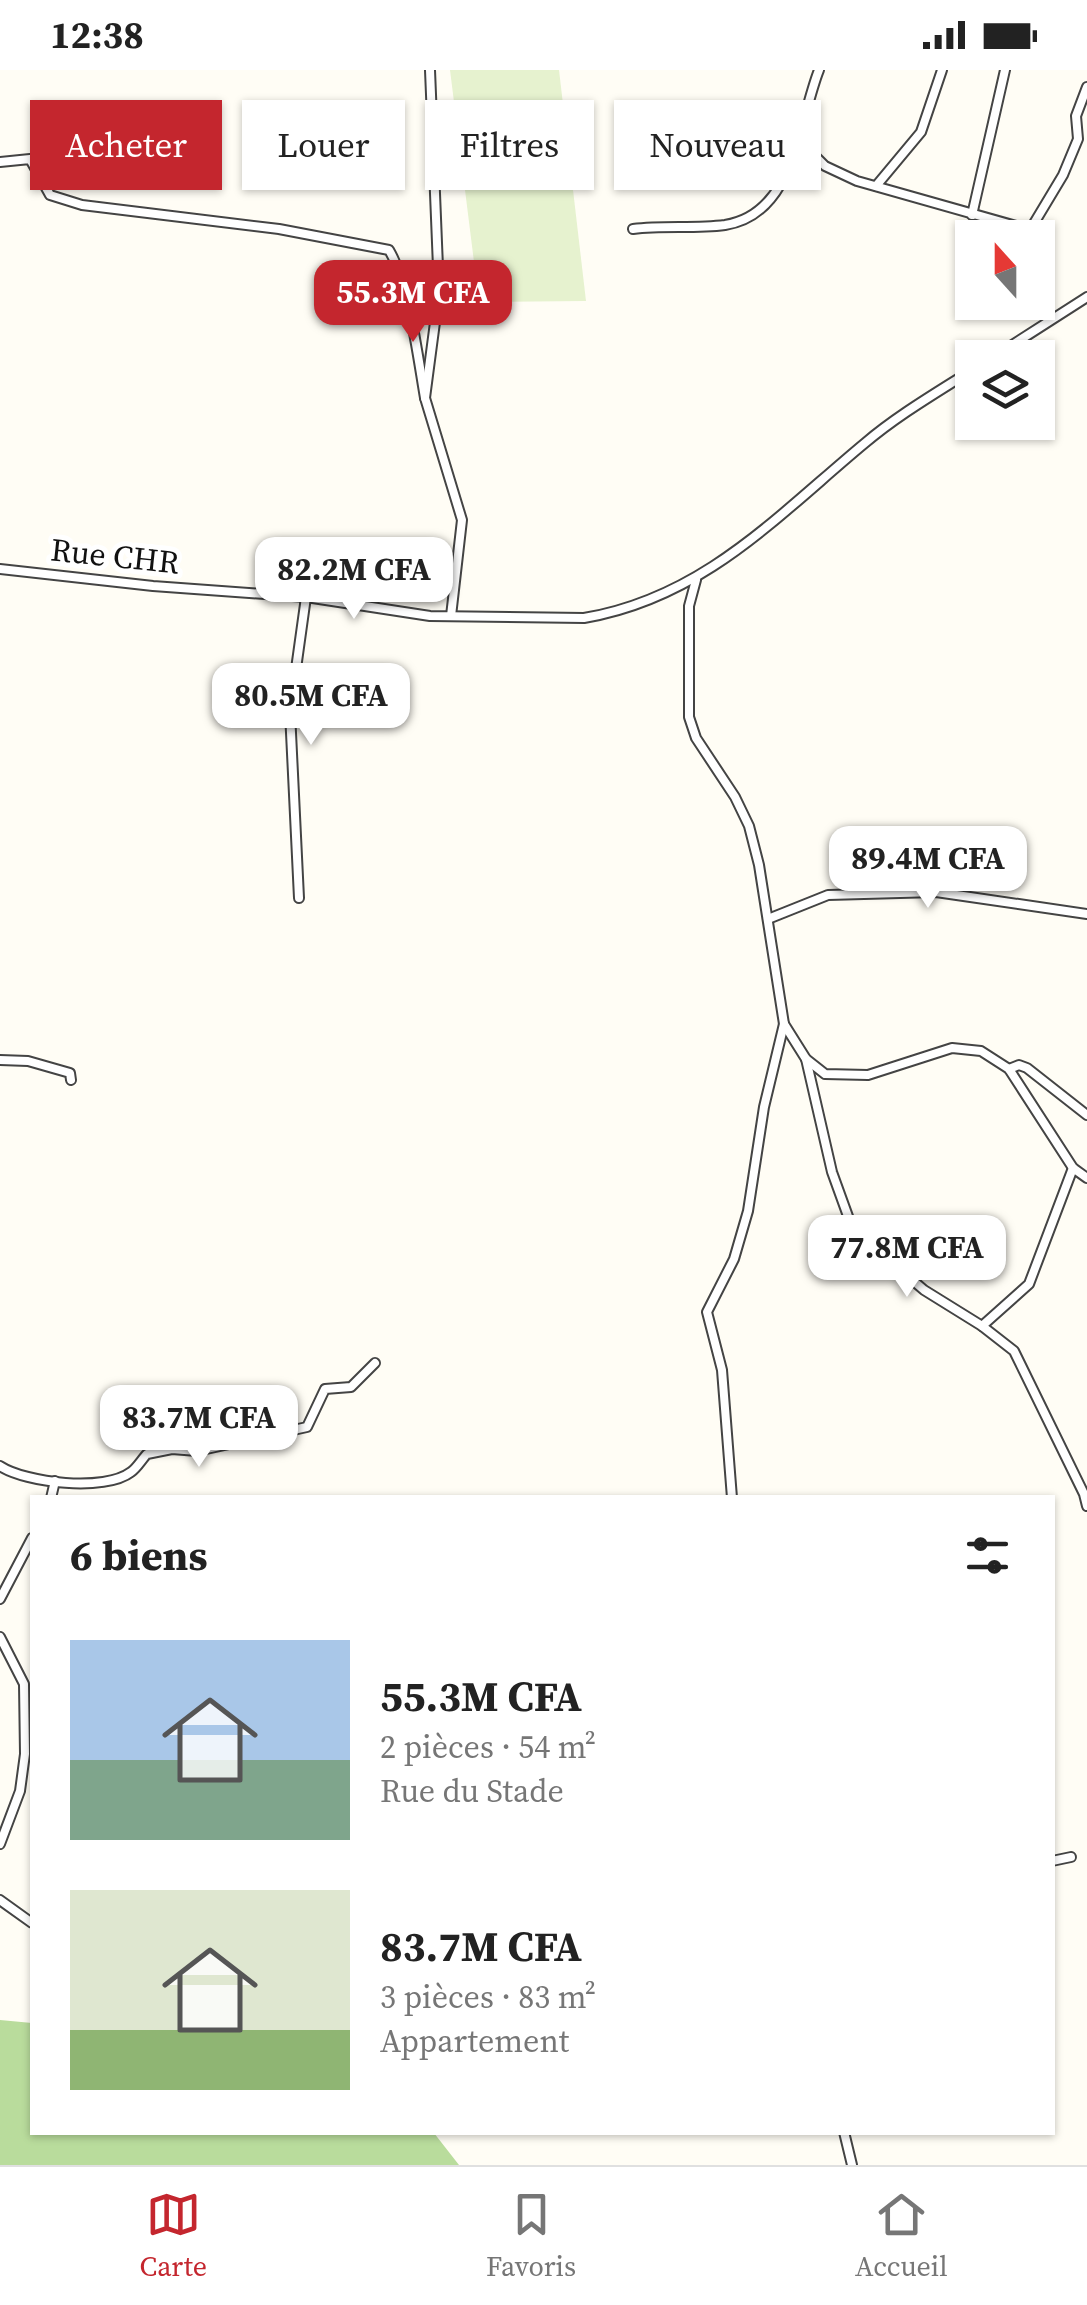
<!DOCTYPE html>
<html lang="fr">
<meta charset="utf-8">
<style>
:root{--surface:#fff;--page:#f6f6f6;--text:#222;--muted:#767676;--line:#e0e0e0;--accent:#c4262e}
body{margin:0;font-family:"Source Serif 4",serif;background:var(--page);color:var(--text);height:100vh;display:flex;flex-direction:column;font-size:38px;white-space:nowrap}
*{box-sizing:border-box;margin:0}
p{font-size:32px;color:var(--muted)}
.icon{flex:none;width:55px;height:55px;fill:none;stroke:currentColor;stroke-width:2;stroke-linecap:round;stroke-linejoin:round}
.map{position:relative;flex:1;overflow:hidden}
.details{position:absolute;left:30px;top:1425px;width:1025px;height:640px;display:flex;flex-direction:column;background:var(--surface);border-radius:0px;box-shadow:0 2px 8px #0004}
.details>*{flex:none}
.hud{position:absolute;left:30px;top:30px;width:1028px;height:90px;display:flex;gap:20px}
.needle{width:65px;rotate:339deg}
.controls{position:absolute;left:955px;top:150px;display:grid;gap:20px}
.controls a{display:grid;place-items:center;width:100px;height:100px;border-radius:0px;background:var(--surface);box-shadow:0 2px 8px #0004;font-size:50px}
.price{position:absolute;translate:-50% -85px;padding:0 22px;border-radius:20px;background:#fff;color:#222;font-size:32px;line-height:65px;filter:drop-shadow(0 2px 5px #0008)}
.price::after{content:'';position:absolute;left:50%;top:60px;width:30px;height:22px;margin-left:-15px;background:inherit;clip-path:polygon(0 0,100% 0,50% 100%)}
.price.active{background:var(--accent);color:#fff}
ul{padding:0;list-style:none}
li{display:flex;align-items:center;gap:30px;height:250px;padding:0 40px}
li span{display:grid;place-items:center;flex:none;width:280px;height:200px;border-radius:0px;color:#555}
li>.icon{margin-inline-start:auto}
span .icon{width:120px;height:120px;fill:#fffc;stroke-width:1}
li b{font-size:42px}
h2{display:flex;justify-content:space-between;align-items:center;height:120px;padding:0 40px;font-size:42px}
.pill{padding:0 35px;border-radius:0px;background:var(--surface);box-shadow:0 2px 8px #0004;font-size:35px;line-height:90px}
.pill.active{background:var(--accent);color:#fff}
.status{display:flex;justify-content:space-between;align-items:center;height:70px;padding:0 50px;background:var(--surface);direction:ltr}
.status svg{height:28px;fill:currentColor}
.tab-bar{display:flex;justify-content:space-around;align-items:center;height:140px;border-top:2px solid var(--line);background:var(--surface);font-size:28px;color:var(--muted)}
.tab-bar a{display:grid;justify-items:center;gap:5px}
.tab-bar .active{color:var(--accent)}
.map>svg:first-child{display:block}
.forest{fill:#b9dc9c}
.pitch{fill:#e6f2cf}
.lines{fill:none;stroke-linecap:round;stroke-linejoin:round}
.minor-casing{stroke:#444;stroke-width:12}
.minor{stroke:#fff;stroke-width:8}
.labels{text-anchor:middle;dominant-baseline:central;stroke-width:10;stroke-linejoin:round;paint-order:stroke}
.street-label{font-size:32px;fill:#111;stroke:#fff}
</style>
<div class="status"><b>12:38</b><svg viewBox="0 0 49 12"><path d="M0 12V9h3v3zM5 12V6h3v6zM10 12V3h3v9zM15 12V0h3v12zM26 1h20v11H26zM47 4h2v5h-2z"/></svg></div>
<div class="map">
<svg width="1087" height="2095" viewBox="0 0 1087 2095">
<rect width="100%" height="100%" fill="#fffdf5"/>
<!-- forest -->
<path class="forest" d="M0,1950L32,1953V2062L434,2063L459,2095H0Z"/>
<!-- pitch -->
<path class="pitch" d="M450,0H559L586,231L479,232Z"/>
<g class="lines">
<!-- minor casing -->
<g class="minor-casing">
<g id="minor">
<path d="M430,0L439,222L425,328L462,450L451,546"/>
<path d="M797,68L825,96L857,111L1030,160L1063,105L1078,69L1076,46L1087,17"/>
<path d="M0,92L30,89L50,125L82,135L279,159L389,180C409,214 418,288 425,328"/>
<path d="M876,116L921,62L942,0"/>
<path d="M972,145L1005,0"/>
<path d="M633,159C664,155 694,159 725,155C795,144 798,53 819,0"/>
<path d="M992,288L1087,227"/>
<path d="M0,499L153,516L306,527L430,546L584,548C703,528 777,446 865,373C898,345 936,323 972,300"/>
<path d="M696,510L689,536V647L696,668L735,727L749,756L759,795L784,954L806,989L825,1004L868,1005L952,978L981,981L1009,999L1073,1098L1087,1108"/>
<path d="M299,828L290,642L306,527"/>
<path d="M768,849L828,825L936,822L1087,844"/>
<path d="M806,989L832,1102L849,1149L868,1172L924,1220L982,1256L1014,1281L1084,1424L1087,1436"/>
<path d="M0,990L28,991L70,1003L71,1010"/>
<path d="M1009,999L1019,995L1027,998L1087,1045"/>
<path d="M982,1256L1029,1214L1073,1098"/>
<path d="M0,1396C26,1413 105,1422 131,1402C137,1398 142,1389 147,1384L172,1379L197,1381L307,1357L325,1319L351,1317L375,1293"/>
<path d="M51,1428L55,1411"/>
<path d="M732,1428L722,1300L707,1242L734,1189L748,1141L764,1037L784,954"/>
<path d="M0,1529L32,1468"/>
<path d="M0,1567L24,1614L25,1684L20,1721L0,1774"/>
<path d="M1052,1791L1071,1787"/>
<path d="M0,1830L32,1853"/>
<path d="M844,2062L852,2095"/>
</g>
</g>
<!-- minor -->
<use href="#minor" class="minor"/>
</g>
<g class="labels">
<!-- street labels -->
<g class="street-label">
<text transform="translate(115 486) rotate(6)">Rue CHR</text>
</g>
</g>
</svg>
<div class="controls">
<a><svg class="needle" viewBox="-14 -14 28 28"><path d="M0-13l5 13h-10z" fill="#e53935"/><path d="M0 13l5-13h-10z" fill="#767676"/></svg></a>
<a><svg class="icon" aria-label="layers" viewBox="0 0 24 24"><path d="M12 4l9 5-9 5-9-5zM3 14l9 5 9-5"/></svg></a>
</div>
<b class="price active" style="left:413px;top:275px">55.3M CFA</b>
<b class="price" style="left:354px;top:552px">82.2M CFA</b>
<b class="price" style="left:311px;top:678px">80.5M CFA</b>
<b class="price" style="left:928px;top:841px">89.4M CFA</b>
<b class="price" style="left:907px;top:1230px">77.8M CFA</b>
<b class="price" style="left:199px;top:1400px">83.7M CFA</b>
<div class="hud">
<a class="pill active">Acheter</a>
<a class="pill">Louer</a>
<a class="pill">Filtres</a>
<a class="pill">Nouveau</a>
</div>
<section class="details">
<h2>6 biens<svg class="icon" aria-label="filters" viewBox="0 0 24 24"><path d="M4 7h16M4 17h16"/><circle cx="9" cy="7" r="2"/><circle cx="15" cy="17" r="2"/></svg></h2>
<ul>
<li><span style="background:linear-gradient(#a9c7e8 60%,#7fa58c 0)"><svg class="icon" aria-label="home" viewBox="0 0 24 24"><path d="M3 11l9-7 9 7M6 9v11h12V9"/></svg></span><div><b>55.3M CFA</b><p>2 pièces · 54 m²</p><p>Rue du Stade</p></div></li>
<li><span style="background:linear-gradient(#dfe7d0 70%,#8fb573 0)"><svg class="icon" aria-label="home" viewBox="0 0 24 24"><path d="M3 11l9-7 9 7M6 9v11h12V9"/></svg></span><div><b>83.7M CFA</b><p>3 pièces · 83 m²</p><p>Appartement</p></div></li>
</ul>
</section>
</div>
<nav class="tab-bar">
<a class="active"><svg class="icon" aria-label="map" viewBox="0 0 24 24"><path d="M3 6l6-2 6 2 6-2v14l-6 2-6-2-6 2zM9 4v14M15 6v14"/></svg>Carte</a>
<a><svg class="icon" aria-label="saved" viewBox="0 0 24 24"><path d="M7 4h10v16l-5-4-5 4z"/></svg>Favoris</a>
<a><svg class="icon" aria-label="home" viewBox="0 0 24 24"><path d="M3 11l9-7 9 7M6 9v11h12V9"/></svg>Accueil</a>
</nav>
